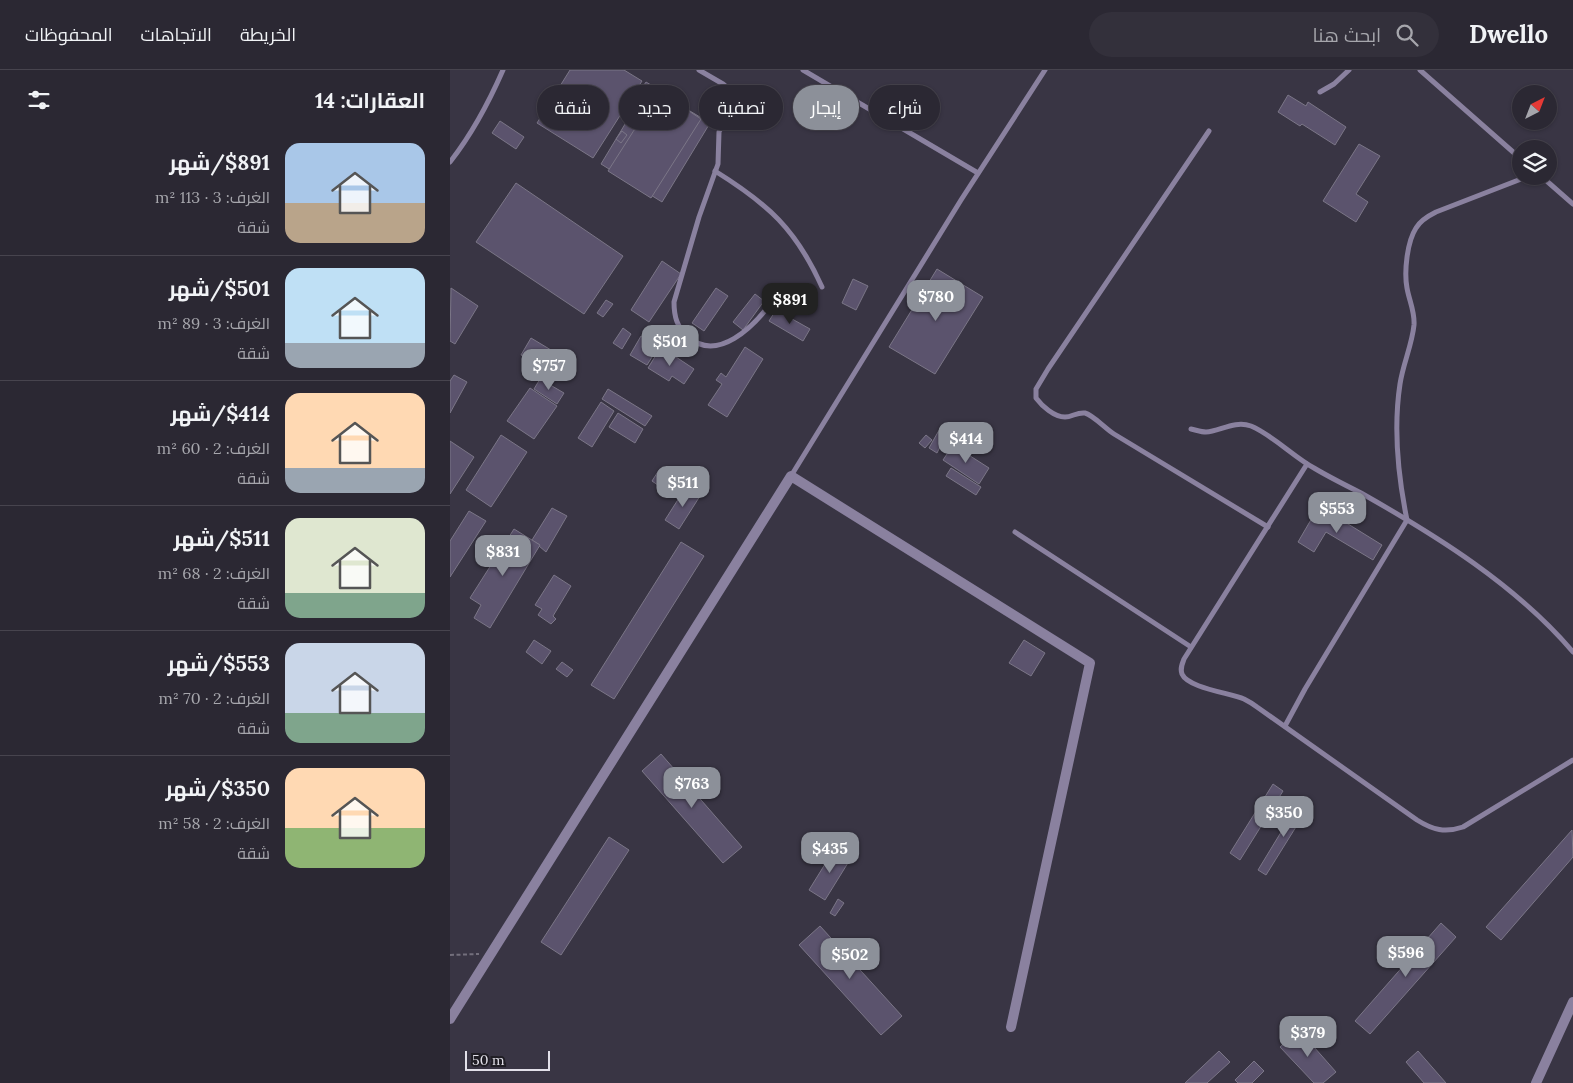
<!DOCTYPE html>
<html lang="ar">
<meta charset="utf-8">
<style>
:root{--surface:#2b2833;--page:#33303b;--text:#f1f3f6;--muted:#a6a6ac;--line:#47444e;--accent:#8c9099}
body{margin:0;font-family:Lora,Cairo,serif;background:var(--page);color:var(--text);direction:rtl;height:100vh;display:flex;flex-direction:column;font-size:19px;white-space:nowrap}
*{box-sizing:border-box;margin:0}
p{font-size:16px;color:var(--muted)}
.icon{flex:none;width:28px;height:28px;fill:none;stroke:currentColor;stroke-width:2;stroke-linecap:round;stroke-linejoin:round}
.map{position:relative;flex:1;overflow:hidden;direction:ltr}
.panel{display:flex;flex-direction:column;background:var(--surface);width:450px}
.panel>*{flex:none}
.hud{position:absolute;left:15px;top:15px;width:475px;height:45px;direction:rtl;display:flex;gap:10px}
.needle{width:32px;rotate:42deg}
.tools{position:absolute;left:1062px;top:15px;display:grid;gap:10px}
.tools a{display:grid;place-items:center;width:45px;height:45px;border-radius:50%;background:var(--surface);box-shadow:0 1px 4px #0004,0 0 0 1px var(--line);font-size:25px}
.scale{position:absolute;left:15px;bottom:12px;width:85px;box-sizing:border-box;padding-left:5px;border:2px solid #e2e0e9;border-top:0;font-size:14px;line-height:18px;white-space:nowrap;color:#e2e0e9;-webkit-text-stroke:4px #201e25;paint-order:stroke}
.price{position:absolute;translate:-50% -42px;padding:0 11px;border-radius:10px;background:var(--accent);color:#fff;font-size:16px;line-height:32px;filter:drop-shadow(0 1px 2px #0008)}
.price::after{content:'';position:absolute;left:50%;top:30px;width:15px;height:11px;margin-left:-8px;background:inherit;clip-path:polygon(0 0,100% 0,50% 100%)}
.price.current{background:#222;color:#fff}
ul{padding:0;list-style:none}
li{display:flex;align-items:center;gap:15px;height:125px;padding:0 25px}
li+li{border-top:1px solid var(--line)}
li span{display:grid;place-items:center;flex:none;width:140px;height:100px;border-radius:15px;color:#555}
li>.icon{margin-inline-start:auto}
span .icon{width:60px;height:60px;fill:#fffc;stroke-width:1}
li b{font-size:21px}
h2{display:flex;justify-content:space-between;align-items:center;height:60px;padding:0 25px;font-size:21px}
.chip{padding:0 18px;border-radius:22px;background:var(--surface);box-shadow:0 1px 4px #0004,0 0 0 1px var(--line);font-size:18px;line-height:45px}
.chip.current{background:var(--accent);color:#fff}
header{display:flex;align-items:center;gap:30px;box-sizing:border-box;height:70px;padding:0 25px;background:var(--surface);border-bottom:1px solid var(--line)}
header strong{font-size:24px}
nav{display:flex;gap:28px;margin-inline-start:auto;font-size:18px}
.search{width:350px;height:45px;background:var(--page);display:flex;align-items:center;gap:12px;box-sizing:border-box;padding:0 18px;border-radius:28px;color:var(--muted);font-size:19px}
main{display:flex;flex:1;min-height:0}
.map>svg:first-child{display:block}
.building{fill:#5b536d;stroke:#7b7687}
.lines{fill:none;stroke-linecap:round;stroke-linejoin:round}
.path{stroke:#736f7c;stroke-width:2;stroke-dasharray:4 2.5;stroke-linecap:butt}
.service{stroke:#8a819f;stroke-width:5}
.minor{stroke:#8a819f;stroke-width:10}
</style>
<header>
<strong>Dwello</strong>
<div class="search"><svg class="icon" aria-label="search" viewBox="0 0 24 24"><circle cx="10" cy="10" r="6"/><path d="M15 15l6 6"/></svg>ابحث هنا</div>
<nav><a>الخريطة</a><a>الاتجاهات</a><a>المحفوظات</a></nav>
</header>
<main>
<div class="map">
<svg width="1123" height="1013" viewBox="0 0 1123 1013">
<rect width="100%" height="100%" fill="#393544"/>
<!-- building -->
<g class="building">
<path d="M120,0H174L192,11L143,88L87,53Z"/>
<path d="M196,12L206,18L182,54L172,48Z"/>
<path d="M198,16L260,53L212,132L151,94Z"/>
<path d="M209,21L251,49L201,128L158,101Z"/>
<path d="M838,25L856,36L858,32L896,57L885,75L852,54L850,56L828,42Z"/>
<path d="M50,51L74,67L66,79L42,63Z"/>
<path d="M172,61L177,65L171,73L166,69Z"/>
<path d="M909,74L930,86L906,124L918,132L906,152L873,131Z"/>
<path d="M66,113L173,186L134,244L26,172Z"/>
<path d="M212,191L231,204L199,252L181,240Z"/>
<path d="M487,199L533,227L485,304L439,277Z"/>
<path d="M403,209L418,216L406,240L392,233Z"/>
<path d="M1,218L28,236L5,274L0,271Z"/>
<path d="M266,218L278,226L254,261L242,253Z"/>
<path d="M305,224L314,231L293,260L283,252Z"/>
<path d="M156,230L163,234L153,247L147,243Z"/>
<path d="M326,240L360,259L353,271L319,251Z"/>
<path d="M173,258L181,264L172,279L163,273Z"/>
<path d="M191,266L209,276L197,295L180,285Z"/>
<path d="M81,268L116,289L105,305L71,285Z"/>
<path d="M211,277L244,299L234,314L222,306L219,311L198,298Z"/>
<path d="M295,277L313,289L277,347L258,335L272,314L266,310L271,303L276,307Z"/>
<path d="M4,305L17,312L0,343V311Z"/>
<path d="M90,309L114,323L107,334L84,319Z"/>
<path d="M80,318L107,336L84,369L57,351Z"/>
<path d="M158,319L202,346L195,356L152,329Z"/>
<path d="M151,332L164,341L142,377L128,368Z"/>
<path d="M168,343L193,359L185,373L159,357Z"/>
<path d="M492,355L509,364L499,380L491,375L487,383L479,378Z"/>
<path d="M51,365L77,382L41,437L16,420Z"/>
<path d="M476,365L482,370L475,378L469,373Z"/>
<path d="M0,371L24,387L0,424Z"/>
<path d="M503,375L539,398L529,414L493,390Z"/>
<path d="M501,398L531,417L526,425L496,406Z"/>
<path d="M209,400L223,409L215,420L202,411Z"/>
<path d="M236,417L250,426L229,459L215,450Z"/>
<path d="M869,436L885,445L883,449L888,452L890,449L932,475L923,490L876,462L864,482L848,472Z"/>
<path d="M102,438L117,446L96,482L89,476L90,475L82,470Z"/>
<path d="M19,441L36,451L0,507V471Z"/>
<path d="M64,459L90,475L40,558L24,548L31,535L20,528Z"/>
<path d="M231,472L254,486L164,629L141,615Z"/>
<path d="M104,505L121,516L103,546L106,549L101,554L88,545L92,539L85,535Z"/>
<path d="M84,570L101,581L92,594L76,582Z"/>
<path d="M574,570L595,583L581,606L559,593Z"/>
<path d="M112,592L123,600L117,607L106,599Z"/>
<path d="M211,684L292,777L273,793L192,701Z"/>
<path d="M823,714L833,721L790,790L780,783Z"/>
<path d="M850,731L859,736L816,805L808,800Z"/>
<path d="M1122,760L1123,787L1051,870L1036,857Z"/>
<path d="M159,767L179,780L111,885L91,872Z"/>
<path d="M385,778L401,788L375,830L359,820Z"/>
<path d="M388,829L394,833L385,846L380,843Z"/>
<path d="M991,853L1006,867L920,964L905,951Z"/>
<path d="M370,856L452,946L431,965L349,875Z"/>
<path d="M849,960L886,1002L873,1013H864L830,977Z"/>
<path d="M769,981L780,992L757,1013H735Z"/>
<path d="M968,981L996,1013H974L956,992Z"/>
<path d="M804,991L814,1001L802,1013H788L785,1010Z"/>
</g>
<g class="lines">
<!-- path -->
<path class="path" d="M0,885L29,884"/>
<!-- service -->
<g class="service">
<path d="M249,0L273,14L280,20L283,27L281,38L269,62L268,94L249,147L224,232C224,247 227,257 238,267C268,293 304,256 321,233"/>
<path d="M353,0L528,103"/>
<path d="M970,0L1071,89"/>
<path d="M870,22L884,14L899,0"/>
<path d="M759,61L598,299L586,319V328C592,336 604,347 615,347C622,347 627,342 635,343C643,345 656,359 664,364L818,457"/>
<path d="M0,92C22,64 39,32 53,0"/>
<path d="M265,101C318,134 346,159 372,217"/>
<path d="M1091,106L1123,134"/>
<path d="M741,359C746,360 751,362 756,362C769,362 784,350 801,356C821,364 844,387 864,398C879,407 895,415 911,423C987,466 1066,515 1123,582"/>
<path d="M857,394L734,589C732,594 730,599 732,604C738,618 780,623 794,629C798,631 803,634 807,637L967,750C983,760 995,763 1013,757L1123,690"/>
<path d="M341,406L511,130L595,0"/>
<path d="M565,462L741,577"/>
<path d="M835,656L855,619L957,450C948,406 943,360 950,314C953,294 962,275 964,255C965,242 959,230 957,218C954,202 957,172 966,158C970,151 978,146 986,142L1079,106"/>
</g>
<!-- minor -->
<g class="minor">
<path d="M0,949L341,406L640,593L561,957"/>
<path d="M1086,1013L1123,932"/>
</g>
</g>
</svg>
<div class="tools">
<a><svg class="needle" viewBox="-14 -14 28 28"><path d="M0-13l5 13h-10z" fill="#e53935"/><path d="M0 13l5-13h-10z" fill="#a6a6ac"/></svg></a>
<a><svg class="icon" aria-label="layers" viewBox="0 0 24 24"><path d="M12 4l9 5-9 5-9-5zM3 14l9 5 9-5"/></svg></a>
</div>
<div class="scale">50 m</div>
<b class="price" style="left:486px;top:252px">$780</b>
<b class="price current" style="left:340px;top:255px">$891</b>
<b class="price" style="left:220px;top:297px">$501</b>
<b class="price" style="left:99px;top:321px">$757</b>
<b class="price" style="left:516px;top:394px">$414</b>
<b class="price" style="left:233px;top:438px">$511</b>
<b class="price" style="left:887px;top:464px">$553</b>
<b class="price" style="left:53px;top:507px">$831</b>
<b class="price" style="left:242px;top:739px">$763</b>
<b class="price" style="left:834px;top:768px">$350</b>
<b class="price" style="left:380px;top:804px">$435</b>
<b class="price" style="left:956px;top:908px">$596</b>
<b class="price" style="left:400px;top:910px">$502</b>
<b class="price" style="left:858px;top:988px">$379</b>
<div class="hud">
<a class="chip">شراء</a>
<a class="chip current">إيجار</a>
<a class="chip">تصفية</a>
<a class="chip">جديد</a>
<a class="chip">شقة</a>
</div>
</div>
<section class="panel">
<h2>العقارات: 14<svg class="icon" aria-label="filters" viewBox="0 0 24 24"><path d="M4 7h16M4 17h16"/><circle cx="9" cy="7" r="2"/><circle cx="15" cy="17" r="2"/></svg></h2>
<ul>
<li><span style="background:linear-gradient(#a9c7e8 60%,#b9a48a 0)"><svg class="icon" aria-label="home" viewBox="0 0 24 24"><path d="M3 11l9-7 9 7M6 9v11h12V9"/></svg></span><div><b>$891/شهر</b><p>الغرف: 3 · 113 m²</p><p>شقة</p></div></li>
<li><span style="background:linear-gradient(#bfe0f5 75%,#9aa5b1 0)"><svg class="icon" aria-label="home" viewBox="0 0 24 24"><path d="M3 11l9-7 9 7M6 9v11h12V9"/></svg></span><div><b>$501/شهر</b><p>الغرف: 3 · 89 m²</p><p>شقة</p></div></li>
<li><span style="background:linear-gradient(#ffd9b3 75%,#9aa5b1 0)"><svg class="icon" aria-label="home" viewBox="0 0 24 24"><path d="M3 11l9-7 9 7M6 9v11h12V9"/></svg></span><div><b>$414/شهر</b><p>الغرف: 2 · 60 m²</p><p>شقة</p></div></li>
<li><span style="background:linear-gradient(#dfe7d0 75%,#7fa58c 0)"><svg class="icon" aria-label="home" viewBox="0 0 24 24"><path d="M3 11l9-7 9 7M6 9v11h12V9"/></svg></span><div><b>$511/شهر</b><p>الغرف: 2 · 68 m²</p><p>شقة</p></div></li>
<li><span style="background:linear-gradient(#c9d6e8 70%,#7fa58c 0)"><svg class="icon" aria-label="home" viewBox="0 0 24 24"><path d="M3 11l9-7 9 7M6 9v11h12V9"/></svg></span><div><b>$553/شهر</b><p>الغرف: 2 · 70 m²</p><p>شقة</p></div></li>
<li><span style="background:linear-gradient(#ffd9b3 60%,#8fb573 0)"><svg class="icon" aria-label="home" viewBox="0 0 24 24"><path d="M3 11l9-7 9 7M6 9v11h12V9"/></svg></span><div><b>$350/شهر</b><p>الغرف: 2 · 58 m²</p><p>شقة</p></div></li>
</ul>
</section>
</main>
